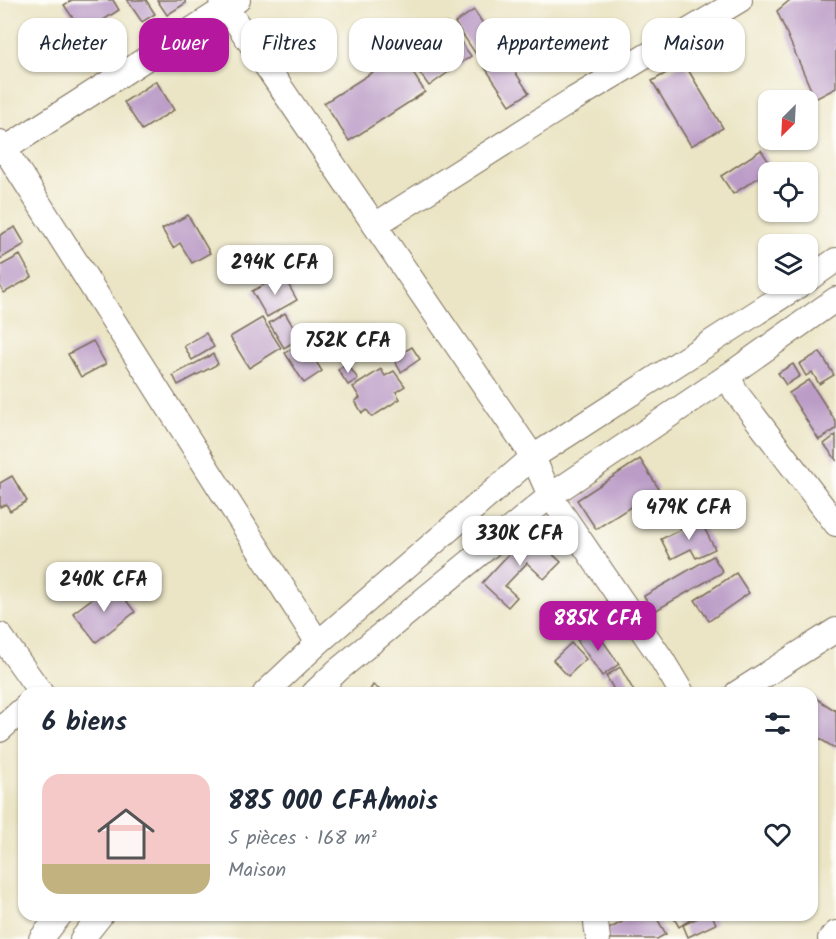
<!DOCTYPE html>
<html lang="fr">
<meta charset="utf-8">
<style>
:root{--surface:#fff;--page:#f6f6f7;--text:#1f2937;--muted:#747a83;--line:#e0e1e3;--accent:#b5179e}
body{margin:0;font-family:Kalam,sans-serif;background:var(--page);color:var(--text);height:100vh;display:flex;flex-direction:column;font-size:22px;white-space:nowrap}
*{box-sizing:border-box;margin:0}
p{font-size:20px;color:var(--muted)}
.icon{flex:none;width:33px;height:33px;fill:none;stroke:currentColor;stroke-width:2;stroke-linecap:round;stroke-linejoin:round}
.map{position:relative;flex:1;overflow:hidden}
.sheet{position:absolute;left:18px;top:687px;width:800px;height:234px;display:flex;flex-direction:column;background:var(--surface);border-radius:18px;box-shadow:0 2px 4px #0004}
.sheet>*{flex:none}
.top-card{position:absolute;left:18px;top:18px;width:801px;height:54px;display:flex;gap:12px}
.needle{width:39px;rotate:204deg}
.controls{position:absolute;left:758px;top:90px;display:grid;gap:12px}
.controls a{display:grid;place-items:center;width:60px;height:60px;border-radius:12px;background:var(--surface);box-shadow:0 2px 4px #0004;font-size:30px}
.price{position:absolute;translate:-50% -51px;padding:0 14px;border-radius:12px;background:#fff;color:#222;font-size:20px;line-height:39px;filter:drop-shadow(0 2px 3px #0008)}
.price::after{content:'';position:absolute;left:50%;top:36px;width:18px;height:14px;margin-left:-9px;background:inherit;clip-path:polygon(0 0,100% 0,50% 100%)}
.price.selected{background:var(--accent);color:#fff}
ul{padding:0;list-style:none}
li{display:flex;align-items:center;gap:18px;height:150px;padding:0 24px}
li+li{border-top:2px solid var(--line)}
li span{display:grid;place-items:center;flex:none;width:168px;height:120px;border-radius:18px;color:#555}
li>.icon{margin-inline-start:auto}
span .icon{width:72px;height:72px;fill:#fffc;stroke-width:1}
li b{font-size:26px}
h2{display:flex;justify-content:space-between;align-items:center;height:72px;padding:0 24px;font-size:26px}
.tag{padding:0 21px;border-radius:18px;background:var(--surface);box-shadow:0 2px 4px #0004;font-size:21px;line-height:54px}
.tag.selected{background:var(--accent);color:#fff}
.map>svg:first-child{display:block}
.building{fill:#bb9cc7}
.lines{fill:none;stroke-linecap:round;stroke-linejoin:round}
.minor-casing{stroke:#796b58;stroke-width:26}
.minor{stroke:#fff;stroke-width:24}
</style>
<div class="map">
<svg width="836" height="939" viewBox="0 0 836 939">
<rect width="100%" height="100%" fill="#fdfcf7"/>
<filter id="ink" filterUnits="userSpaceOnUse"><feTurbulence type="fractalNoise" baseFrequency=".0167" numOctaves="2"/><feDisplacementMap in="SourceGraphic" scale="12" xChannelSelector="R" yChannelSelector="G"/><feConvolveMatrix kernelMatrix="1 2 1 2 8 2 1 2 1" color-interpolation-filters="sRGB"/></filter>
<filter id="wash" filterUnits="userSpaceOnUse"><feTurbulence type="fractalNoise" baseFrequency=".008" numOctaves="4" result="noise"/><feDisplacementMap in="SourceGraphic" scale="24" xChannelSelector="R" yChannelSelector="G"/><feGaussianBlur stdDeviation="1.35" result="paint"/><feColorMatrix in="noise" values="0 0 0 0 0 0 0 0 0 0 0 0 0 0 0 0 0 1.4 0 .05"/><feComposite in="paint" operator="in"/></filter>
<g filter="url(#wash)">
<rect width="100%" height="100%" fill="#ebe5c5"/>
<g id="blocks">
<!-- building -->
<g class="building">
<path d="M72,0H113L119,10L83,33L64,5Z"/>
<path d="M127,0H146L155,14L142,22Z"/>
<path d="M157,0H184L186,3L167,15Z"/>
<path d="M790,0H836V88L815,99L777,11Z"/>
<path d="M474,10L529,93L510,105L455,23Z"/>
<path d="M447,23L471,56L429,86L405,53Z"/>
<path d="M401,54L425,92L349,141L324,103Z"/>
<path d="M684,63L723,128L691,146L652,81Z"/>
<path d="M156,81L174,110L142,130L124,102Z"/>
<path d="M761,150L773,168L733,194L721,176Z"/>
<path d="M188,215L210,253L192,263L180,243L173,248L162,229Z"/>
<path d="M15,227L25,244L0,259V235Z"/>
<path d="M20,255L32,277L4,293L0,286V266Z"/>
<path d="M283,275L297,300L267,317L252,291Z"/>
<path d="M285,313L300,338L284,348L269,323Z"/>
<path d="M262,318L281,348L249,368L230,337Z"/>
<path d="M206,333L214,347L192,360L184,346Z"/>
<path d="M93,341L106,364L81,377L68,354Z"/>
<path d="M303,341L322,371L304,383L285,353Z"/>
<path d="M412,347L420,359L401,372L393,358Z"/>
<path d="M820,352L834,375L819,384L812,372L806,376L799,364Z"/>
<path d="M213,354L218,364L178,385L173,375Z"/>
<path d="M347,363L358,379L348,385L338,370Z"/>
<path d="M793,364L800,376L786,385L778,373Z"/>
<path d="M381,369L385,376L394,371L405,386L396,392L400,399L372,417L367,410L362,413L355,401L360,398L353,387Z"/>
<path d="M809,380L836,422V429L819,440L789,393Z"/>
<path d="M836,435V460L824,444Z"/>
<path d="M640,459L659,489L596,529L577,500Z"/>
<path d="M12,476L27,501L10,511L6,504L0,507V483Z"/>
<path d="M700,520L715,549L696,558L691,549L671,559L661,539Z"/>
<path d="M529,532L561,562L544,579L527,563L505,586L517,597L508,607L482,583Z"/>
<path d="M713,556L723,572L653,612L644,596Z"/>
<path d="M736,573L749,593L709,621L695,600Z"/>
<path d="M113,583L135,612L96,642L73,613Z"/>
<path d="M594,628L619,664L602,676L577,640Z"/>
<path d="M571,643L586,659L568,676L553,660Z"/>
<path d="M620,667L635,693H616L606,676Z"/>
<path d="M373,685L384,693H368Z"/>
<path d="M814,697L836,711V749L812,734V701Z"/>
<path d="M635,915H655L666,934L657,939H610L605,931Z"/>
<path d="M672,915H698L679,927Z"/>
<path d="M704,915H712L716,924L688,937L683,925Z"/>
</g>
</g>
</g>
<g filter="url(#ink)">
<use href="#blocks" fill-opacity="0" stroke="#796b58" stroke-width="1.5"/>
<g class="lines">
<!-- minor casing -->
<g class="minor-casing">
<g id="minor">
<path d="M221,0L533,457L550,496L661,658L682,693"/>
<path d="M0,142L318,643"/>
<path d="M0,152L238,0"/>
<path d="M375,225L574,99L740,0"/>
<path d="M807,280L836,260"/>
<path d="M729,375L735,391L836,524"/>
<path d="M0,635L41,693"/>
<path d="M265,693L318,643L533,457L801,284"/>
<path d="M314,693L338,670L550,496L729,375L836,299"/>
<path d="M737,693L836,630"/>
<path d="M0,730L24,708"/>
<path d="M595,915L598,939"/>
<path d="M41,939L60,915"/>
<path d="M82,939L101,915"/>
<path d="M830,939L836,933"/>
</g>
</g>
<!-- minor -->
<use href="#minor" class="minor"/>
</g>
</g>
</svg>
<div class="controls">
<a><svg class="needle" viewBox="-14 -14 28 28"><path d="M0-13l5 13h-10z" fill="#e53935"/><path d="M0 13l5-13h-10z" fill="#747a83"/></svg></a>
<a><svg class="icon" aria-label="locate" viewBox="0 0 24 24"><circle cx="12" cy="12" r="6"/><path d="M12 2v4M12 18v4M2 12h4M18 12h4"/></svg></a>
<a><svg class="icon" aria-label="layers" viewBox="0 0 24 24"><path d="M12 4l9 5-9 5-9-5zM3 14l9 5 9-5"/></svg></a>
</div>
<b class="price" style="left:275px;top:296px">294K CFA</b>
<b class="price" style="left:348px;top:374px">752K CFA</b>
<b class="price" style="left:689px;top:541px">479K CFA</b>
<b class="price" style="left:520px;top:567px">330K CFA</b>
<b class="price" style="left:104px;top:613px">240K CFA</b>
<b class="price selected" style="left:598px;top:652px">885K CFA</b>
<div class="top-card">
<a class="tag">Acheter</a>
<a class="tag selected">Louer</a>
<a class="tag">Filtres</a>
<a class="tag">Nouveau</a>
<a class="tag">Appartement</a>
<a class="tag">Maison</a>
</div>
<section class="sheet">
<h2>6 biens<svg class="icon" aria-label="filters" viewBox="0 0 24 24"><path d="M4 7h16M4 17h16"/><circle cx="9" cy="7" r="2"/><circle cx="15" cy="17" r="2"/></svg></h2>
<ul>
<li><span style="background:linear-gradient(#f6c9c9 75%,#c2b280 0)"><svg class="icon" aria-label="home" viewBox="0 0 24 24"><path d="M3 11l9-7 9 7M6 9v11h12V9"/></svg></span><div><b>885 000 CFA/mois</b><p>5 pièces · 168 m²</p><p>Maison</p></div><svg class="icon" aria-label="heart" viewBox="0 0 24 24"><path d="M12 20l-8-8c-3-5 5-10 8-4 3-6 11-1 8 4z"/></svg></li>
</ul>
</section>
</div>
